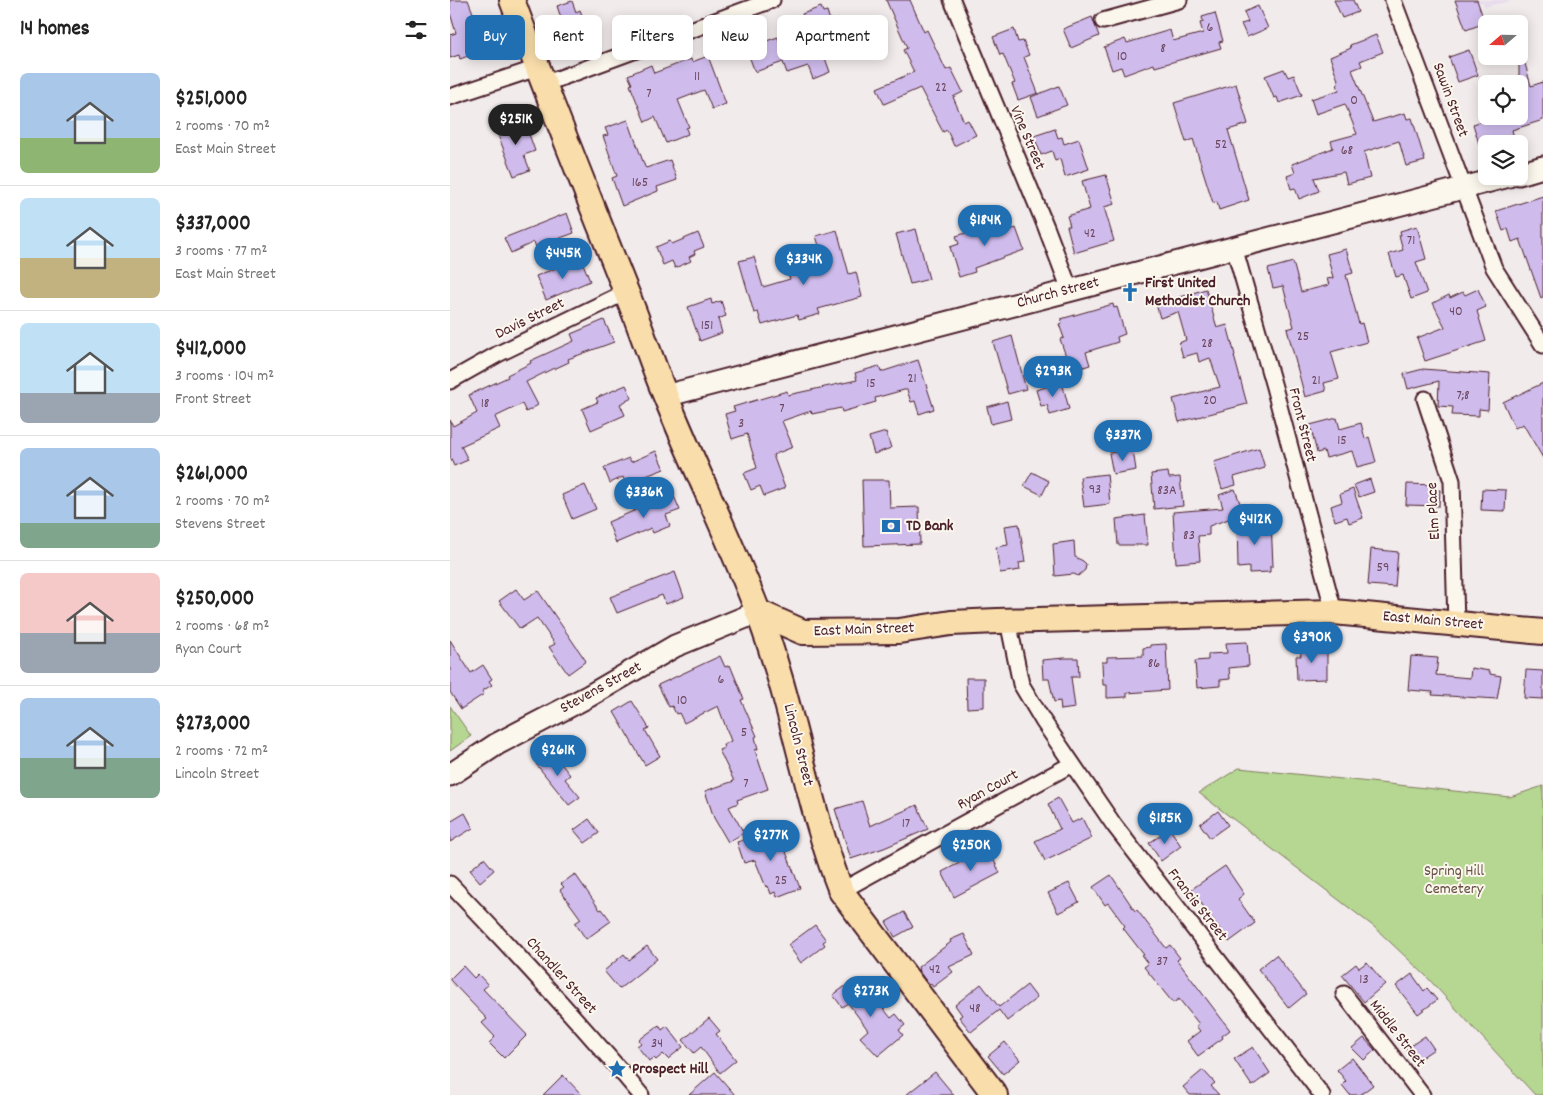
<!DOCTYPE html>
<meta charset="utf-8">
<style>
:root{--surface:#fff;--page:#f6f6f6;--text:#222;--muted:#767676;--line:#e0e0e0;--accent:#1f6fb2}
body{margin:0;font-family:Dekko,sans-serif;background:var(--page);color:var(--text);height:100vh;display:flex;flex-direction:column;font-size:19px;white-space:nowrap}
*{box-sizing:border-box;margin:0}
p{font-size:16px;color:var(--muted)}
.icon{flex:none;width:28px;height:28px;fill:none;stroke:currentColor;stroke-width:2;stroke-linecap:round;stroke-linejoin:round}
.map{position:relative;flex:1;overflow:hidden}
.sheet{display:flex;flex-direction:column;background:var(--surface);width:450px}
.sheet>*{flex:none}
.hud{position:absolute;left:15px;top:15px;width:475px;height:45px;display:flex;gap:10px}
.needle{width:32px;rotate:250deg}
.tools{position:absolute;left:1028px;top:15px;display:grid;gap:10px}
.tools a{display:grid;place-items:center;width:50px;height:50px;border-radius:8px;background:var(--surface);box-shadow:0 2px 12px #0003;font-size:25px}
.price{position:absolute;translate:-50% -42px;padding:0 11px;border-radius:18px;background:var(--accent);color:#fff;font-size:16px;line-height:32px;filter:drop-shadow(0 1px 2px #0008)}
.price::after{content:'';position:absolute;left:50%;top:30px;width:15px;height:11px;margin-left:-8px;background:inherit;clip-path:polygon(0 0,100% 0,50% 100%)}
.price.on{background:#222;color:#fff}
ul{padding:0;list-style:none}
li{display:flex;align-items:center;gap:15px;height:125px;padding:0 20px}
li+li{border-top:1px solid var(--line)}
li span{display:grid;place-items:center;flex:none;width:140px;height:100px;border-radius:8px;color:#555}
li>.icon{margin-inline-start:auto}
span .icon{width:60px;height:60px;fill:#fffc;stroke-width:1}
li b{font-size:21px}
h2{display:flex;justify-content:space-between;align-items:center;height:60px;padding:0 20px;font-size:21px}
.tag{padding:0 18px;border-radius:8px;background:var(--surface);box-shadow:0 2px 12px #0003;font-size:18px;line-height:45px}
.tag.on{background:var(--accent);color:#fff}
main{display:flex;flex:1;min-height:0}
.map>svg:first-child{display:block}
.built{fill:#e8ddec}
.green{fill:#b5d791;stroke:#807b5e}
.building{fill:#cfbced;stroke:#4a1f2b}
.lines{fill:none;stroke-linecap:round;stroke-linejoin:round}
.street-casing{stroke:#4a1f2b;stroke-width:19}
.secondary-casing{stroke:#4a1f2b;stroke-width:25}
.primary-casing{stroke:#4a1f2b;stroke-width:28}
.street{stroke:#fbf7ec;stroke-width:15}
.secondary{stroke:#fbf7ec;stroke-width:21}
.primary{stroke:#f9deab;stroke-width:24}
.labels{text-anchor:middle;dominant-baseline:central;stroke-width:4;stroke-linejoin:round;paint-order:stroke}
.number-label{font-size:14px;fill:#6b465c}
.street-label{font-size:16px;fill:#4a1f2b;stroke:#fbf7ec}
.poi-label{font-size:16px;font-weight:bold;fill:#4a1f2b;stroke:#fbf7ec;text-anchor:start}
.park-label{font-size:16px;fill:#654d44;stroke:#fbf7ec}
</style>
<main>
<section class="sheet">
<h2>14 homes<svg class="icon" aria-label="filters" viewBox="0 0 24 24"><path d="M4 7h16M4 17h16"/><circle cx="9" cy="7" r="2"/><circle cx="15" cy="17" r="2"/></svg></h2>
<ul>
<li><span style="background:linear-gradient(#a9c7e8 65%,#8fb573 0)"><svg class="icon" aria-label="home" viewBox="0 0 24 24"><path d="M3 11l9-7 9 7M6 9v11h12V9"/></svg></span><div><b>$251,000</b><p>2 rooms · 70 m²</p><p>East Main Street</p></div></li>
<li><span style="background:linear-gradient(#bfe0f5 60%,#c2b280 0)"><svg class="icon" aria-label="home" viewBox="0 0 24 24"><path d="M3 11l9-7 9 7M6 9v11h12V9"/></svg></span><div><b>$337,000</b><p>3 rooms · 77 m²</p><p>East Main Street</p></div></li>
<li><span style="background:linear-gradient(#bfe0f5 70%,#9aa5b1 0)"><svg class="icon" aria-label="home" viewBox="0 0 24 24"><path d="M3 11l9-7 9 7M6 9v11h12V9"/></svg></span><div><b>$412,000</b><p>3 rooms · 104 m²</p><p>Front Street</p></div></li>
<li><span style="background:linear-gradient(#a9c7e8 75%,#7fa58c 0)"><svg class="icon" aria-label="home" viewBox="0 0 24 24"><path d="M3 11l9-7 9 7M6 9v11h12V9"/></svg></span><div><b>$261,000</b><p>2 rooms · 70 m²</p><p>Stevens Street</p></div></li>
<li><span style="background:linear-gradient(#f6c9c9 60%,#9aa5b1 0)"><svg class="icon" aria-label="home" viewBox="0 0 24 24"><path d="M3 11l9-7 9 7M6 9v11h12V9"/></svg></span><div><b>$250,000</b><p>2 rooms · 68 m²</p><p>Ryan Court</p></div></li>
<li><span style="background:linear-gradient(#a9c7e8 60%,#7fa58c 0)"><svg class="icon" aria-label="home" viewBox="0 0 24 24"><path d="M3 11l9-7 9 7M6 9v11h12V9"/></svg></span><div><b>$273,000</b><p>2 rooms · 72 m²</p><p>Lincoln Street</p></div></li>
</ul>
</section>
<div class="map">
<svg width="1093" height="1095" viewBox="0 0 1093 1095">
<rect width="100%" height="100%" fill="#f2ebec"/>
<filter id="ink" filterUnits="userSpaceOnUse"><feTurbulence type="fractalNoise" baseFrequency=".02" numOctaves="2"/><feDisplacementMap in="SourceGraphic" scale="10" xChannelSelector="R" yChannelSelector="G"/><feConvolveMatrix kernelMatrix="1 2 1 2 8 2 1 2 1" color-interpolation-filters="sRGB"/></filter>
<g filter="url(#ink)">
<!-- built -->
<path class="built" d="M1027,0H1065L1035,7L1032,2H1028Z"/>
<!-- green -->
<g class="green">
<path d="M0,706L21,736L0,751Z"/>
<path d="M789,768L1060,797L1093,786V1095H1085L976,976L923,926L749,793Z"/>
</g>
<!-- building -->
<g class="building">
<path d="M0,0H18L37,49L10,59L9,55L0,58V35L6,33L0,13Z"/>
<path d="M436,0H460L474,32L477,30L496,70L501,68L513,92L503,97L514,122L518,120L526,135L504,146L497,130L493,132L470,88L434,104L427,88L464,72L453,50L457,48Z"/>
<path d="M884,0H903L908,12L892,18Z"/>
<path d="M1005,0H1027L1035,23L1016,30Z"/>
<path d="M122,1L126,12L130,10L136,25L131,27L135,37L120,42L116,32L111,34L106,20L111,18L107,6Z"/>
<path d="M808,6L818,28L797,37L791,24L798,22L794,12Z"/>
<path d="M371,7L373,12L377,11L380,21L389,19L399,50L375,58L380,72L363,79L358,66L337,73L333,62L305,72L296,48L328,37L329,41L358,31L352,14Z"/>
<path d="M765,13L773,41L769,42L771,48L705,67L704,64L674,75L671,67L662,70L654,47L675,39L677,43L720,30L723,41L753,33L750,23L753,22L752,17Z"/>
<path d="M642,17L649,36L621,48L613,29Z"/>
<path d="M564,29L568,42L573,41L579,55L574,57L588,93L568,100L562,84L565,83L553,54L550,55L543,37Z"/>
<path d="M926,35L933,52L910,61L912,66L902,70L923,122L955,113L957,119L962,118L975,161L956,166L949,141L914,152L920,178L897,184L894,172L864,178L869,191L849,199L845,188L841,189L837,176L845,173L842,164L883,148L881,141L907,134L895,104L866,114L861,99L889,90L887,84L889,83L880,57L901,48L900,45Z"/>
<path d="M1019,50L1028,75L1008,82L999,57Z"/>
<path d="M258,56L276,104L262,109L254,90L228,100L239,127L236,128L238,134L216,143L205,117L195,122L180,85L182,84L178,75L201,65L204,73L241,59L242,62Z"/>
<path d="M1073,56L1081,86L1093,82V120L1062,130L1064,138L1042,144H1029L1023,124L1039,119L1038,116H1069V57Z"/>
<path d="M834,69L838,77L844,75L852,95L829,103L827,97L824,98L815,76Z"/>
<path d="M786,84L798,124L778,130L799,200L769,210L767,202L763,203L743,139L736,142L724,103Z"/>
<path d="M609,86L617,105L588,116L581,97Z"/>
<path d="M74,120L85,151L74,155L80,170L64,176L46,130Z"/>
<path d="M178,120L195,167L196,168L220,160L227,180L207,187L208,191L172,206L162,178L167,176L153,136L158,135L155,128Z"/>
<path d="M605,129L608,138L612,137L614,144L629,139L639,169L615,177L610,159L605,161L602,151L591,155L584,136Z"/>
<path d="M656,175L665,204L654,207L664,241L624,253L617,226H620L617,216L640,209L632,181Z"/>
<path d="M1093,196V297L1091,298L1070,239L1062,242L1058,229L1053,231L1046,211Z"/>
<path d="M117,213L124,233L86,247L84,242L61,253L54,238Z"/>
<path d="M554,221L557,231L566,228L574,250L524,268L525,272L509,277L500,247L509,244L506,236Z"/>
<path d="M967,226L976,259L966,262L977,293L961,299L953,275L946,277L939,254L953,250L949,235H951L950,231Z"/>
<path d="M466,229L479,279L460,284L446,234Z"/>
<path d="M387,230L399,274L406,272L412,297L368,309L370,314L349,320L347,315L312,325L308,312L304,313L289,261L304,257L313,287L340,279L338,274L375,265L366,236Z"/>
<path d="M248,233L254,247L244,251L245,254L239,257L241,261L225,268L222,261L213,265L206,247L220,241L222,244Z"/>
<path d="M896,249L903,273L896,275L909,324L912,323L917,342L881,352L889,379L874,383L876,391L855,397L837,329L844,327L833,286L823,288L818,269L843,262L851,292L879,285L877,279L883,278L877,254Z"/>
<path d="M132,261L140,281L96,300L86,276L111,266L112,269Z"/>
<path d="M756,289L767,328L777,325L785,355L784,356L797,404L729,422L723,399L770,387L760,358L749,362L747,353L733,357L729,343L736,340L728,312L710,318L706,304Z"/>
<path d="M1028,289L1036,307L1027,311L1036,341L975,361L967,338L995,327L983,303L999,295L1000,298L1013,292L1015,295Z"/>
<path d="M261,299L262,304L271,301L276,316L268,319L272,333L250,341L238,307Z"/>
<path d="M663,304L664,308L667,307L675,334L667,337L668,342L636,352L640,365L621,371L610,339L614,338L609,324L612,323L611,319Z"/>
<path d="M154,320L164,342L118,359L119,362L104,369V368L76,382L88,405L76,412L72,404L45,417L50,428L11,446L18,460L4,466L0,457V420L3,426L27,413L19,395L58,377L57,375L81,363L80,361L124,341L121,334Z"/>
<path d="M562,336L576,389L558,394L543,342Z"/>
<path d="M468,360L484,409L469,414L465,401L461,402L457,390H454L425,398L426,402L392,412L391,408L362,414L361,411L332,421L343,447L323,455L335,488L314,496L310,486L301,490L294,473L307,468L297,434L282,439L275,414L285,411L283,407L337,391L338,395L407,380L405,373L429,366L431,372Z"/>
<path d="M973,369L1040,374L1038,410L1029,409V416L1002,415L1003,407L988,406L989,381L958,389L954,374Z"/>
<path d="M612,382L619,409L600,415L597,405L591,406L586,390Z"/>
<path d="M1093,383V458L1073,424L1065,428L1053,402Z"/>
<path d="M176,385L182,398L170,404L175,415L141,430L132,409L148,402L146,398Z"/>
<path d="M557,401L561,419L541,424L537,407Z"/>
<path d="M887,418L890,429L911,423L915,439L919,437L926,462L907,467L902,451L876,458L874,451L867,453L860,425Z"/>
<path d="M436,432L441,448L424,454L419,437Z"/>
<path d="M809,448L815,468L784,477L786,485L772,489L764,462Z"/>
<path d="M683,450L686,470L663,474L659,453Z"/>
<path d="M206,451L214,469L176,484L173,477L160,483L154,468L179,458L181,462Z"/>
<path d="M582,472L599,481L592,495L574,486Z"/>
<path d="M718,472L719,478L730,477L733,506L704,509L701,474Z"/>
<path d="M657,474L660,504L634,507L630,477Z"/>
<path d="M920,479L924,492L909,497L904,485Z"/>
<path d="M412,480H439L440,508L469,507L470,544L414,546Z"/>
<path d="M957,484L986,485V490H990L989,506L956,505Z"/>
<path d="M135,485L146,509L122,519L112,495Z"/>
<path d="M785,489L791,506L803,505L804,510L759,526V535L748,536L750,561L726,563L723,512L773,508L769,495Z"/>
<path d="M903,489L913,518L899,523L897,517L885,521L881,506L892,502L890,494Z"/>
<path d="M1032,489L1056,490L1055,511L1031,510Z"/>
<path d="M223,494L230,510L216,515L220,526L203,533L201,528L166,543L158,522Z"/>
<path d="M695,515L698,545H668L666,519Z"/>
<path d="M787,521H821L823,566H820V572L799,573V567L788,568Z"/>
<path d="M569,524L575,562L569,563L570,570L550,573L546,547L558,545L555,526Z"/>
<path d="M624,541L625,557L633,561L636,564L635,570L628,576L624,574L605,576L603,544Z"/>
<path d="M921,549L948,552L945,587L918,585Z"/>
<path d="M225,572L234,597L216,604L212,595L167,613L160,597Z"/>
<path d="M66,589L74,600L88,591L136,661L118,674L99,647L105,644L87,618L70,629L49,601Z"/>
<path d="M0,640L21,673L33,665L42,679L39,681L42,685L32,691L34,694L11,709L0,692Z"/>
<path d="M797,642L799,666L779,668L780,679L770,680V686L747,688L745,661L758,660V654L777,653L776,643Z"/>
<path d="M716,644L718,690L677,693V697L657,698V685H653L652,662H657V657L693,656V648L701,647L700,645Z"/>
<path d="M850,647H877V679L847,680L846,656H851Z"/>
<path d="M270,656L275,667L280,665L294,699L291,700L307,736L305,737L308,749L305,750L318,789L287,800L288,803L279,807L294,833L278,842L264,818L255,791L284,781L269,750L274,748L273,745L281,741L268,706L234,723L229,713L226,714L222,706L219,707L208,685Z"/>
<path d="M961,656L988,658L986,675L1020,678L1021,668L1040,671V674L1051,676L1047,699L982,695L983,692L958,690Z"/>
<path d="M614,658H628L629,677H621L625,708L611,710L610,701L604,702L599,679H593L592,660Z"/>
<path d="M1076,670L1093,671V699L1074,698Z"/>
<path d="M516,678H534V707L517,708Z"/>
<path d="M182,701L199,728L195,730L210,756L195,765L164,712Z"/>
<path d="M102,752L120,775L115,779L130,797L119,805L86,764Z"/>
<path d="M608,798L622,823L632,818L642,838L595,861L585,841L610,829L598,804Z"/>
<path d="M412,801L420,826L467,805L478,829L434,848L401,859L385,809Z"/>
<path d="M768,811L778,825L760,838L750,824Z"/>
<path d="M15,813L23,828L0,842V822Z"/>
<path d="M139,819L149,833L135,843L124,830Z"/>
<path d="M720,829L731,846L711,861L699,843Z"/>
<path d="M333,831L338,851L336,852L350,888L327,897L325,892L321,894L318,886L316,887L305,860L294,863L287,842L306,836L307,838Z"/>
<path d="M538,848L550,873L504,897L492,872Z"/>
<path d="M34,858L44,870L30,882L20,870Z"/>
<path d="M775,866L794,894L788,899L805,923L779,942L751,903L749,904L739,891Z"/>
<path d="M125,874L150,910L152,909L161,921L136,939L125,923L131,919L110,890L114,887L111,884Z"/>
<path d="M661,875L685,911L687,910L716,948L720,945L730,958L727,960L780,1030L772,1036L773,1038L748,1056L737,1041L750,1031L746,1026L749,1024L729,999L723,1003L694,967L698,964L692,956L694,955L673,928L675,926L658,903L655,905L643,887Z"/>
<path d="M619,883L629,902L608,913L598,893Z"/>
<path d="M454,912L463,927L445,937L436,922Z"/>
<path d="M365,925L376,940L373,942L375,945L351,963L338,945Z"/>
<path d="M514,934L524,955L499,967L503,972L483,987L481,984L479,985L468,970L469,969L468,967L501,942L500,940Z"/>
<path d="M197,946L207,959L169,989L154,971L174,954L179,960Z"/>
<path d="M826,955L856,994L839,1008L808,969Z"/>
<path d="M917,962L935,984L914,1002L892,975L906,964L909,968Z"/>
<path d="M13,966L24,978L28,974L38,985L33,989L77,1035L54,1058L39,1043L45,1037L32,1023L37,1019L0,980V979Z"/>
<path d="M962,974L974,991L977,988L987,1000L968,1014L946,986Z"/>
<path d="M404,980L412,991L417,988L441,1018L446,1014L455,1025L449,1030L453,1035L428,1056L410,1037L418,1030L398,1003L392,1007L383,995Z"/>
<path d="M531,984L549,1007L577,985L587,998L557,1021L549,1010L521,1032L509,1017L512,1015L505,1005Z"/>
<path d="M259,1018L270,1031L266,1034L286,1060L270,1073L251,1047L244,1053L233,1040Z"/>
<path d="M209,1025L212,1030L217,1026L233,1047L218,1059L213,1054L206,1060L204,1058L199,1061L187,1046L191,1043L189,1040Z"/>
<path d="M975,1036L984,1049L965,1062L956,1049Z"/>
<path d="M914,1038L925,1050L914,1060L902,1048Z"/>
<path d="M555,1042L570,1060L553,1074L538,1056Z"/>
<path d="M803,1047L820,1073L802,1086L784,1059Z"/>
<path d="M902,1058L923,1085L910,1095H900L892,1085L896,1081L887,1070Z"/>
<path d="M753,1070L765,1083L761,1086L769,1095H740L733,1087Z"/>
<path d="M265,1072L285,1095H239Z"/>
<path d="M485,1072L504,1095H456Z"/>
<path d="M113,1075L132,1095H93Z"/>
</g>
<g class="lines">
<!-- street casing -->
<g class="street-casing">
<g id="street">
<path d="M502,0L596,227L620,290"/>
<path d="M943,0L1044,268L1093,345"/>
<path d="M653,21L729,0"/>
<path d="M94,84L322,0"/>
<path d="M0,97L87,68"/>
<path d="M784,247L824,387L884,612"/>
<path d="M0,381L48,354L176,292"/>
<path d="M975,399L1002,481L1006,624"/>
<path d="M558,621L571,684L593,721L664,825L872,1095"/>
<path d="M0,884C66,953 130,1022 191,1095"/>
<path d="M391,891L622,764"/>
<path d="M894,994L972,1095"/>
</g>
</g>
<!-- secondary casing -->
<g class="secondary-casing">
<g id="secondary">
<path d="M1069,174L1093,167"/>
<path d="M215,396L1059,176"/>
<path d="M0,775L47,744L139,696L225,646L308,612"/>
</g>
</g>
<!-- primary casing -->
<g class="primary-casing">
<g id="primary">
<path d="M62,0C98,97 137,193 175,289C190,325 201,361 216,397C245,469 280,539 308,612C343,703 356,801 391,891L545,1095"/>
<path d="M308,612L353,632L449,631L501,623L547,621L884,612L1093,632"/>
</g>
</g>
<!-- street -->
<use href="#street" class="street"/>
<!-- secondary -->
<use href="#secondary" class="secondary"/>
<!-- primary -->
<use href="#primary" class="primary"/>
</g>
</g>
<!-- icons -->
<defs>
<g id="church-bare" transform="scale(1.5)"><path d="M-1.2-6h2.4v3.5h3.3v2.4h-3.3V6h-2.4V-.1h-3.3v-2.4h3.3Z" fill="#1f6fb2" stroke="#fbf7ec" stroke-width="2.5" paint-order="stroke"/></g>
<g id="bank-bare" transform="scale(1.5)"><path d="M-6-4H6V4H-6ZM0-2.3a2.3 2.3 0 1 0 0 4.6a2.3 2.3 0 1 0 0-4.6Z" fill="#1f6fb2" stroke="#fbf7ec" stroke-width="2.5" paint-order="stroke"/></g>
<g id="sight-bare" transform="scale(1.5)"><path d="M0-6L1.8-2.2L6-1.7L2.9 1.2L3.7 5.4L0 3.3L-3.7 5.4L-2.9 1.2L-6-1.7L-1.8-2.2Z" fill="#1f6fb2" stroke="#fbf7ec" stroke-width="2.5" paint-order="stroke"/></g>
</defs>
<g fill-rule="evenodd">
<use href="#church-bare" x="680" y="292"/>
<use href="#bank-bare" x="441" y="526"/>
<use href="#sight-bare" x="167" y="1069"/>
</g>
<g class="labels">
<!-- number labels -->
<g class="number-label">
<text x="760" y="28">6</text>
<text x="713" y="49">8</text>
<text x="672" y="57">10</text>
<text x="247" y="77">11</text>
<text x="491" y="88">22</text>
<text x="199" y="94">7</text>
<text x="904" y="101">0</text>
<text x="771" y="145">52</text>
<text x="897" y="151">68</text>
<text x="190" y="183">165</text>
<text x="640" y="234">42</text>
<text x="961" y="241">71</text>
<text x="1006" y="312">40</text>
<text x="257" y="326">151</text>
<text x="853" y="337">25</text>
<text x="757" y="344">28</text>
<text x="462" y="379">21</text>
<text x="866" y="381">21</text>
<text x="421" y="384">15</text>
<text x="1013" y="396">7;8</text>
<text x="760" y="401">20</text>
<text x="35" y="404">18</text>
<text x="332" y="409">7</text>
<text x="291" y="424">3</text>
<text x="892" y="441">15</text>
<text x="645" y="490">93</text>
<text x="717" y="491">83A</text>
<text x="739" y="536">83</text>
<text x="933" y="568">59</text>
<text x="704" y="664">86</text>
<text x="271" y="680">6</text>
<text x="232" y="701">10</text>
<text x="294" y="733">5</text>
<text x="296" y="784">7</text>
<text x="456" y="824">17</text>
<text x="331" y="881">25</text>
<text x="712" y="962">37</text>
<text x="485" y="970">42</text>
<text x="914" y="980">13</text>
<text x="525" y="1009">48</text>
<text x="207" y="1044">34</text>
</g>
<!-- street labels -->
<g class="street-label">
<text transform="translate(1000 100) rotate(70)">Sawin Street</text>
<text transform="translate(577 138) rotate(67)">Vine Street</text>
<text transform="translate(608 293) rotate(-15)">Church Street</text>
<text transform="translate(80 319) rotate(-26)">Davis Street</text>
<text transform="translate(852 425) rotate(76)">Front Street</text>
<text transform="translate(984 511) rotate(-93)">Elm Place</text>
<text transform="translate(983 621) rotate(5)">East Main Street</text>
<text transform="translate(414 630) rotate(-2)">East Main Street</text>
<text transform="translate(151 688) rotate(-29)">Stevens Street</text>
<text transform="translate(348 745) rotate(76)">Lincoln Street</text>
<text transform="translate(538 790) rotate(-29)">Ryan Court</text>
<text transform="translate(747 905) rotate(52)">Francis Street</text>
<text transform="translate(111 976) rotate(48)">Chandler Street</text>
<text transform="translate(947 1034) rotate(52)">Middle Street</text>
</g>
<!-- poi labels -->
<g class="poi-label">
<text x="695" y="283">First United<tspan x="695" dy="18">Methodist Church</tspan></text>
<text x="456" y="526">TD Bank</text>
<text x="182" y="1069">Prospect Hill</text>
</g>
<!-- park labels -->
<g class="park-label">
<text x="1004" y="871">Spring Hill<tspan x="1004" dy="18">Cemetery</tspan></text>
</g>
</g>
</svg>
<div class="tools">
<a><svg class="needle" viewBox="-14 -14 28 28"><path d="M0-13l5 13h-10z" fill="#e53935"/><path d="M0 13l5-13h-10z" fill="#767676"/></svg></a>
<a><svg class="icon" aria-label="locate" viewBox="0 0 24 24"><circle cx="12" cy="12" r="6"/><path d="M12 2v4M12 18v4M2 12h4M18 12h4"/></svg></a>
<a><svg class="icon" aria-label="layers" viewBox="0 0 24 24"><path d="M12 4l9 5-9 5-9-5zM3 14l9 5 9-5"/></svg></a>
</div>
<b class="price on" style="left:66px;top:146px">$251K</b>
<b class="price" style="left:535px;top:247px">$184K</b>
<b class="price" style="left:113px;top:280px">$445K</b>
<b class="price" style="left:354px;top:286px">$334K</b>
<b class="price" style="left:603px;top:398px">$293K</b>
<b class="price" style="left:673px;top:462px">$337K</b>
<b class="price" style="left:194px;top:519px">$336K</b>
<b class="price" style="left:805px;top:546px">$412K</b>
<b class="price" style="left:862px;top:664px">$390K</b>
<b class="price" style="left:108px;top:777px">$261K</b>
<b class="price" style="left:715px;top:845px">$185K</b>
<b class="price" style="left:321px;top:862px">$277K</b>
<b class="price" style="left:521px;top:872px">$250K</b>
<b class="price" style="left:421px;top:1018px">$273K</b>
<div class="hud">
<a class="tag on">Buy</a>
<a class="tag">Rent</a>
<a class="tag">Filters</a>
<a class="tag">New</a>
<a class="tag">Apartment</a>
</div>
</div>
</main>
